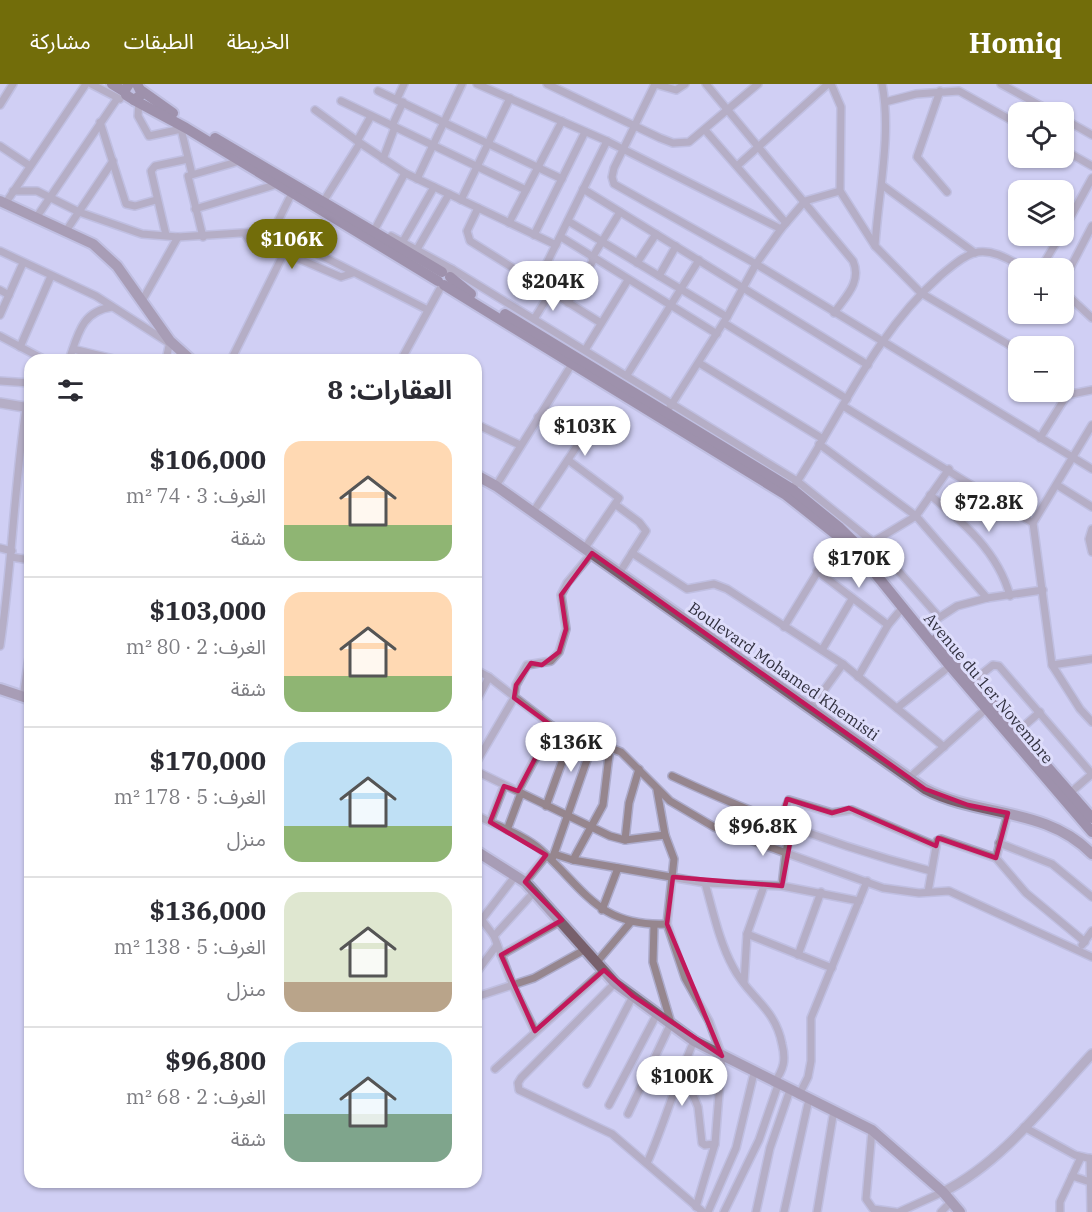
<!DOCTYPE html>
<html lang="ar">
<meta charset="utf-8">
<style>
:root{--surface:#fff;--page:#f7f7f7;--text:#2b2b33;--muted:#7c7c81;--line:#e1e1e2;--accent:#726d0a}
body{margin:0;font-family:"IBM Plex Serif","Noto Sans Arabic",serif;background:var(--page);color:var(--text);direction:rtl;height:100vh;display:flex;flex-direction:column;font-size:22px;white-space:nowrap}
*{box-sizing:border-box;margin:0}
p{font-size:20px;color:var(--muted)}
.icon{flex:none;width:33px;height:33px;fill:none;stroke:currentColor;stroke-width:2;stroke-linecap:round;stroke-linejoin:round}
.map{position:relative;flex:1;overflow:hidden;direction:ltr}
.details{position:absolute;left:24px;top:270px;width:458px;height:834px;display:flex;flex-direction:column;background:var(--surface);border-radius:18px;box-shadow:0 2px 4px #0004;direction:rtl}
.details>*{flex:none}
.fabs{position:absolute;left:1008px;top:18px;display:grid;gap:12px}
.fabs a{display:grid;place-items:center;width:66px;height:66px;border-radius:12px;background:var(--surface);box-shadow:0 2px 4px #0004;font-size:30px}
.price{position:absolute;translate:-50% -51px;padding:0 14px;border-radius:21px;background:#fff;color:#222;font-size:20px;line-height:39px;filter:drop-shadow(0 2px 3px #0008)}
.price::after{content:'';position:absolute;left:50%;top:36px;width:18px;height:14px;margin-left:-9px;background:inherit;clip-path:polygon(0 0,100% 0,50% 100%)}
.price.on{background:var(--accent);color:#fff}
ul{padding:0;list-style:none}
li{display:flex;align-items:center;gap:18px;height:150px;padding:0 30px}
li+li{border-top:2px solid var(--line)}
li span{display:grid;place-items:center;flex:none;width:168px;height:120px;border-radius:18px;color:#555}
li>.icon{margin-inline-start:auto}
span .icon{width:72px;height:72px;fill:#fffc;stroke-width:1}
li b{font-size:26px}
h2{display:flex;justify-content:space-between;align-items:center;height:72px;padding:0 30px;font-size:26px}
header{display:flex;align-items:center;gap:36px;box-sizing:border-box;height:84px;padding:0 30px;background:var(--accent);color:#fff}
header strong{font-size:28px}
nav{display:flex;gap:33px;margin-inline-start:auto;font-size:21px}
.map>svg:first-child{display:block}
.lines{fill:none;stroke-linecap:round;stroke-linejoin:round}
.minor-casing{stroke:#adaccc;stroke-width:10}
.tertiary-casing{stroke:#adaccc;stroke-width:12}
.secondary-casing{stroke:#adaccc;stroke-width:14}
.primary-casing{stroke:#adaccc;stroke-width:14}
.minor{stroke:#96868e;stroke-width:7}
.tertiary{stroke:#96868e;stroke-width:9}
.secondary{stroke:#78606c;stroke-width:10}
.primary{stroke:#624654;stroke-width:10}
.marked{fill:none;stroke:#c2185b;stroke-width:4.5;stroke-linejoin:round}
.labels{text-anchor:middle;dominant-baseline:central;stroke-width:6;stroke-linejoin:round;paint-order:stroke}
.street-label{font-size:16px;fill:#302f3e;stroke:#deddfb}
</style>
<header>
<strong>Homiq</strong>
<nav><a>الخريطة</a><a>الطبقات</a><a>مشاركة</a></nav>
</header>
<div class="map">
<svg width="1092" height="1128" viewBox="0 0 1092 1128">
<rect width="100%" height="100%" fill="#d0cff4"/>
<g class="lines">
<!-- minor casing -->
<g class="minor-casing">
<g id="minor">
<path d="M91,0L120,15"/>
<path d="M477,0L607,57L781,145"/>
<path d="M547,0L660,54L673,59L689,58L758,0"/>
<path d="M655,0L614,84L612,93L614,100L756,180L1092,385"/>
<path d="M655,0L676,6L685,0"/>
<path d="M706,0L853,177C862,198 846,212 834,229"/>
<path d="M831,0L841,23L840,107L875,162"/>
<path d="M882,0C892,51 878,110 875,162L921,209L1018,266"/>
<path d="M1001,0L1052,28"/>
<path d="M378,7L562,95"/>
<path d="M940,7L917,73L947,108"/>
<path d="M397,15L404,0"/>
<path d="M341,17L526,106"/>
<path d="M139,18L138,32L149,52L186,44"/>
<path d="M885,18L916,10L959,7L1018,40"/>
<path d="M0,21L13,0"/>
<path d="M315,26L360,59"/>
<path d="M1064,35L1092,51"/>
<path d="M100,38L126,120L135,122L156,116"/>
<path d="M392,42L403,18"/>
<path d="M181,45L192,90"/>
<path d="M705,46L786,139"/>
<path d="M357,57L371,32"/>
<path d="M0,62L30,82"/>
<path d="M1064,66L1092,82"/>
<path d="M383,75L395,43"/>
<path d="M737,82L828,0"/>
<path d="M417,95L462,0"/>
<path d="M882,101L975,169"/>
<path d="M583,105L868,281"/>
<path d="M13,107H37L79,128L142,150L178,153L273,147L428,226"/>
<path d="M461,116L510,14"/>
<path d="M323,118L360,59L405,89L556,161"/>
<path d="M5,120L86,0"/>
<path d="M478,124L467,147L470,157L601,239"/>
<path d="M195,125L278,100"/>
<path d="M36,134L117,15"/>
<path d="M568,137L727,233"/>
<path d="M509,139L562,37"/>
<path d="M376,143L405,89"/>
<path d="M1064,145L1092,94"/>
<path d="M66,147L113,77"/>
<path d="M245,150L251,159L269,162L341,193L353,189"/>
<path d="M166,151L151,87L155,82L188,75"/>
<path d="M534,151L585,48"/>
<path d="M391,152L452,185"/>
<path d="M203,153L188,92L240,77"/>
<path d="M561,153L717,250"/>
<path d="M402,159L434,103"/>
<path d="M269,162L273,147L292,109"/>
<path d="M0,167L96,212L169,259"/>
<path d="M416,167L449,110"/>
<path d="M592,174L620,128"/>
<path d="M637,179L656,150"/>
<path d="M1041,184L1060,152"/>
<path d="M448,189L452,185L797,397L873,458L939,533"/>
<path d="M659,192L676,162"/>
<path d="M1064,196L1092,142"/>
<path d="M537,199L607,57"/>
<path d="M0,206L9,211"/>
<path d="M1064,208L1092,234"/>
<path d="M142,217L178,153"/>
<path d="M568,219L594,175"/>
<path d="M0,231L23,179"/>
<path d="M534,235L551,208"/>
<path d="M724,239L847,315"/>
<path d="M0,252L45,276"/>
<path d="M20,263L51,192"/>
<path d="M73,265L118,276"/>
<path d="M585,266L628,196"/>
<path d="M69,276C78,250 82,227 112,223"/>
<path d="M166,276L170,257"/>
<path d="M231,276L284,169"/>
<path d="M401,276L442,201"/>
<path d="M699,279L823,355"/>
<path d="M627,291L699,176"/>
<path d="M0,297L30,299"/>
<path d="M843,322L1033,439"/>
<path d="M670,323L727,233L756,180L781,145L805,117L840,107"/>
<path d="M476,340L520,361"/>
<path d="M1092,341L1033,439L1052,581L1080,625L1092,638"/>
<path d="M1040,354L1067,311L1092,306"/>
<path d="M819,360L916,432L987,514"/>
<path d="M568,376L619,414L585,464"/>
<path d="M795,401C841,331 875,249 940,192C950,184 961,173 974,169C992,164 1010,176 1024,184"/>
<path d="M1057,401L1092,423"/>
<path d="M496,402L572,280"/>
<path d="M930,411C964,439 998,468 1010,512"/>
<path d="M616,421L639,438L646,447L620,488"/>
<path d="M533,428L577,362L574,356L538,333"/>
<path d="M1092,445L1089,455L1092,468"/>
<path d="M873,458L916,432L949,385"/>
<path d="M0,464L12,467"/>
<path d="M632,469L687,505L714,500L727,505L843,580L944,663"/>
<path d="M11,473L30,476"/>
<path d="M817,487L888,541"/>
<path d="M784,543L839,453"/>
<path d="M920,546L957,522L987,514L1043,506"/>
<path d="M0,562C12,483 14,403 26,324"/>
<path d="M822,566L852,515"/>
<path d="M1052,581L1092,575"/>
<path d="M476,586L489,593L552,642L621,668L670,717L714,743L883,804L919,809L949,807L1092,873"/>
<path d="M858,593L888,541L903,523"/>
<path d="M973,597L993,581L999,582L1092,690"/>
<path d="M23,613L30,567"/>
<path d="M476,618L489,593"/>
<path d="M811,624L843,580"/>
<path d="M897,624L950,582"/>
<path d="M1017,648L1040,628"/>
<path d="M476,679L514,614L516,601L527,581L551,577L559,568L566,545L561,511L567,499L592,469"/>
<path d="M476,687L610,752L625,756L665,751"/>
<path d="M672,692C755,731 842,764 931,787"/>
<path d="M909,694L986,625"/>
<path d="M657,706L665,751L674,775L667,840"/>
<path d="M518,707L552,642"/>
<path d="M1070,709L1092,690"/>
<path d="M546,722L573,648"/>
<path d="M476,731C496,742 523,750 541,766C585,806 599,843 667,840L685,894L709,937L722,972L715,1060L696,1123"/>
<path d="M490,738L504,702"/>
<path d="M780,738L789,716L832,729L852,726L936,762"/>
<path d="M507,746L521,709"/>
<path d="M625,756L629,719L639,685"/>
<path d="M999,759L1052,780L1092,813"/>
<path d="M554,770L573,776L705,799L782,802L859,817"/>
<path d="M553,773L594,656"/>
<path d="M996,774L1008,729"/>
<path d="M573,776L603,721L610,663"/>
<path d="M525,798L546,772"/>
<path d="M705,799C713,827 719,857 733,883C748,913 775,923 782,960C786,976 784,985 774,999"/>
<path d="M782,802L786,767L793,743"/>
<path d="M928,808L937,757L941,755L996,774L1026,809L1085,858"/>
<path d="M602,826L618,784"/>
<path d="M482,836L494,852L513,902L535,947"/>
<path d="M476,843L516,791"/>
<path d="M747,850L832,884"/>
<path d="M494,852L535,807"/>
<path d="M1082,861L1092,847"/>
<path d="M501,871L561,837"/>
<path d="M798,871L821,808"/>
<path d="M597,878L630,839"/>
<path d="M476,889L497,861"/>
<path d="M615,899L521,994L518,999L519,1006L612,1050L703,1128"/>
<path d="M744,899L747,850L764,802"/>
<path d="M476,913L534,894L586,865"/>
<path d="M495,985L604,886"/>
<path d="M682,985L698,1023L702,1059L705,1061L715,1060"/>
<path d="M587,1000L633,912"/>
<path d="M799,1011L808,993L811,977V934L867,797"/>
<path d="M609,1021L657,930"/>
<path d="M628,1030L671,939L653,878L654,841"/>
<path d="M1024,1043L1075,1071L1092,1075"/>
<path d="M872,1046L866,1115L873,1125L895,1128"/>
<path d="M1090,1074L1091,1128"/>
<path d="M647,1079C665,1039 676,997 694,957"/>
<path d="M1072,1092L1090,1098"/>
<path d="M708,1128L736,1064L754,989"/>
<path d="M724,1128L759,1056L778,1001"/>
<path d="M756,1128L770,1064L790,1006"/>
<path d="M784,1128L809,1015"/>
<path d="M817,1128L834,1026"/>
<path d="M899,1128L943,1108"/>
<path d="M941,1128L951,1118"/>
<path d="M1060,1128V1118L1081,1073"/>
</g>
</g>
<!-- tertiary casing -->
<g class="tertiary-casing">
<g id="tertiary">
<path d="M0,319L30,324"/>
<path d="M943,1108C1003,1078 1047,1018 1092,970"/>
</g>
</g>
<!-- secondary casing -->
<g class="secondary-casing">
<g id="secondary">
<path d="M0,117L93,160L117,182L170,257L191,276"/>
<path d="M476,391L496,402L925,705C979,733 1047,723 1092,770"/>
<path d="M0,605L30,615"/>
<path d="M476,767L525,798L615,899L694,957L872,1046L943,1108L960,1128"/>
</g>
</g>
<!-- primary casing -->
<g class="primary-casing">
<g id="primary">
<path d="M112,0L125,8"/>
<path d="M129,0L125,6L126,11L134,16L142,10L137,0"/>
<path d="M142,7L173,29"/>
<path d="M134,16L186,44L438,197"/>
<path d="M215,54L442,188"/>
<path d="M450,193L471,210"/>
<path d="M444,201L786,411L839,453L870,483L950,582L1092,748"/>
<path d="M505,230L792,405L840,444L877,480"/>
<path d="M936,555L1092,734"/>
</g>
</g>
<!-- minor -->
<use href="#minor" class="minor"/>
<!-- tertiary -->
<use href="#tertiary" class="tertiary"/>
<!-- secondary -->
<use href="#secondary" class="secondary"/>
<!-- primary -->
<use href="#primary" class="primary"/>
</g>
<!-- marked area -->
<path d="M0 0H1092V1128H0ZM592,469L925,705L968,721L1008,729L996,774L938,754L936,762L849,724L832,729L787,715L780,738L793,743L782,802L673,793L667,840L722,972L633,912L604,886L535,947L501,871L562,836L525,798L546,771L490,738L504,702L518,707L552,642L514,614L516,601L531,579L542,581L559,568L566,545L561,511Z" fill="#d0cff4" fill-opacity=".55" fill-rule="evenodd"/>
<path class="marked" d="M592,469L925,705L968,721L1008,729L996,774L938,754L936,762L849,724L832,729L787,715L780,738L793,743L782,802L673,793L667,840L722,972L633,912L604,886L535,947L501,871L562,836L525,798L546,771L490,738L504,702L518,707L552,642L514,614L516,601L531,579L542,581L559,568L566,545L561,511Z"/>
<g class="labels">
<!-- street labels -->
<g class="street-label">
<text transform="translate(784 587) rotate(35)">Boulevard Mohamed Khemisti</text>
<text transform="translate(989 604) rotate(50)">Avenue du 1er Novembre</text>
</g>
</g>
</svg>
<div class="fabs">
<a><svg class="icon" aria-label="locate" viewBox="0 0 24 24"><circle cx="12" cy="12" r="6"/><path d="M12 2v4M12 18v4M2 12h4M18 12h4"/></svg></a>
<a><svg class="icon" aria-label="layers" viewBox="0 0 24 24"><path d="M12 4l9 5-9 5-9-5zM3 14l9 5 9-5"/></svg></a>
<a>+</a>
<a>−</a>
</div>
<b class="price on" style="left:292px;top:186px">$106K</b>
<b class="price" style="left:553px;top:228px">$204K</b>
<b class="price" style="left:585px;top:373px">$103K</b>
<b class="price" style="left:989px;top:449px">$72.8K</b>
<b class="price" style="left:859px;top:505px">$170K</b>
<b class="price" style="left:571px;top:689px">$136K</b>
<b class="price" style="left:763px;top:773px">$96.8K</b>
<b class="price" style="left:682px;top:1023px">$100K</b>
<section class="details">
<h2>العقارات: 8<svg class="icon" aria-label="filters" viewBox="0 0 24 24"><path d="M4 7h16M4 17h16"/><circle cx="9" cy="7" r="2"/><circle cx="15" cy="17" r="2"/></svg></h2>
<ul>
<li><span style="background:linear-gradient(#ffd9b3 70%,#8fb573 0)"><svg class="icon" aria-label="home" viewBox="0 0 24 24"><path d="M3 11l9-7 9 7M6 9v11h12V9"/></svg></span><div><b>$106,000</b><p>الغرف: 3 · 74 m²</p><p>شقة</p></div></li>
<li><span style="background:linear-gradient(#ffd9b3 70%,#8fb573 0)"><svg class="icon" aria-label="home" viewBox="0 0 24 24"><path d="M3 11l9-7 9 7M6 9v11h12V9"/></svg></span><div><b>$103,000</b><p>الغرف: 2 · 80 m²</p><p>شقة</p></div></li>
<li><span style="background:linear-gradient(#bfe0f5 70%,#8fb573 0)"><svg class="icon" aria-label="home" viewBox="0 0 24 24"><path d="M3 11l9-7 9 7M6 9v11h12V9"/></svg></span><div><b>$170,000</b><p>الغرف: 5 · 178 m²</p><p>منزل</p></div></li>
<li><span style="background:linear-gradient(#dfe7d0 75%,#b9a48a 0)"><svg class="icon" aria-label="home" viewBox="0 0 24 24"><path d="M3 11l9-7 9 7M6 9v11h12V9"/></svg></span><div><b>$136,000</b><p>الغرف: 5 · 138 m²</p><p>منزل</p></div></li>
<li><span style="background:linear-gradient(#bfe0f5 60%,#7fa58c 0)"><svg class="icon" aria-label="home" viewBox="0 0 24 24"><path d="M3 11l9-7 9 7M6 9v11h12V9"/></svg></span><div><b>$96,800</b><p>الغرف: 2 · 68 m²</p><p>شقة</p></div></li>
</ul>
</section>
</div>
